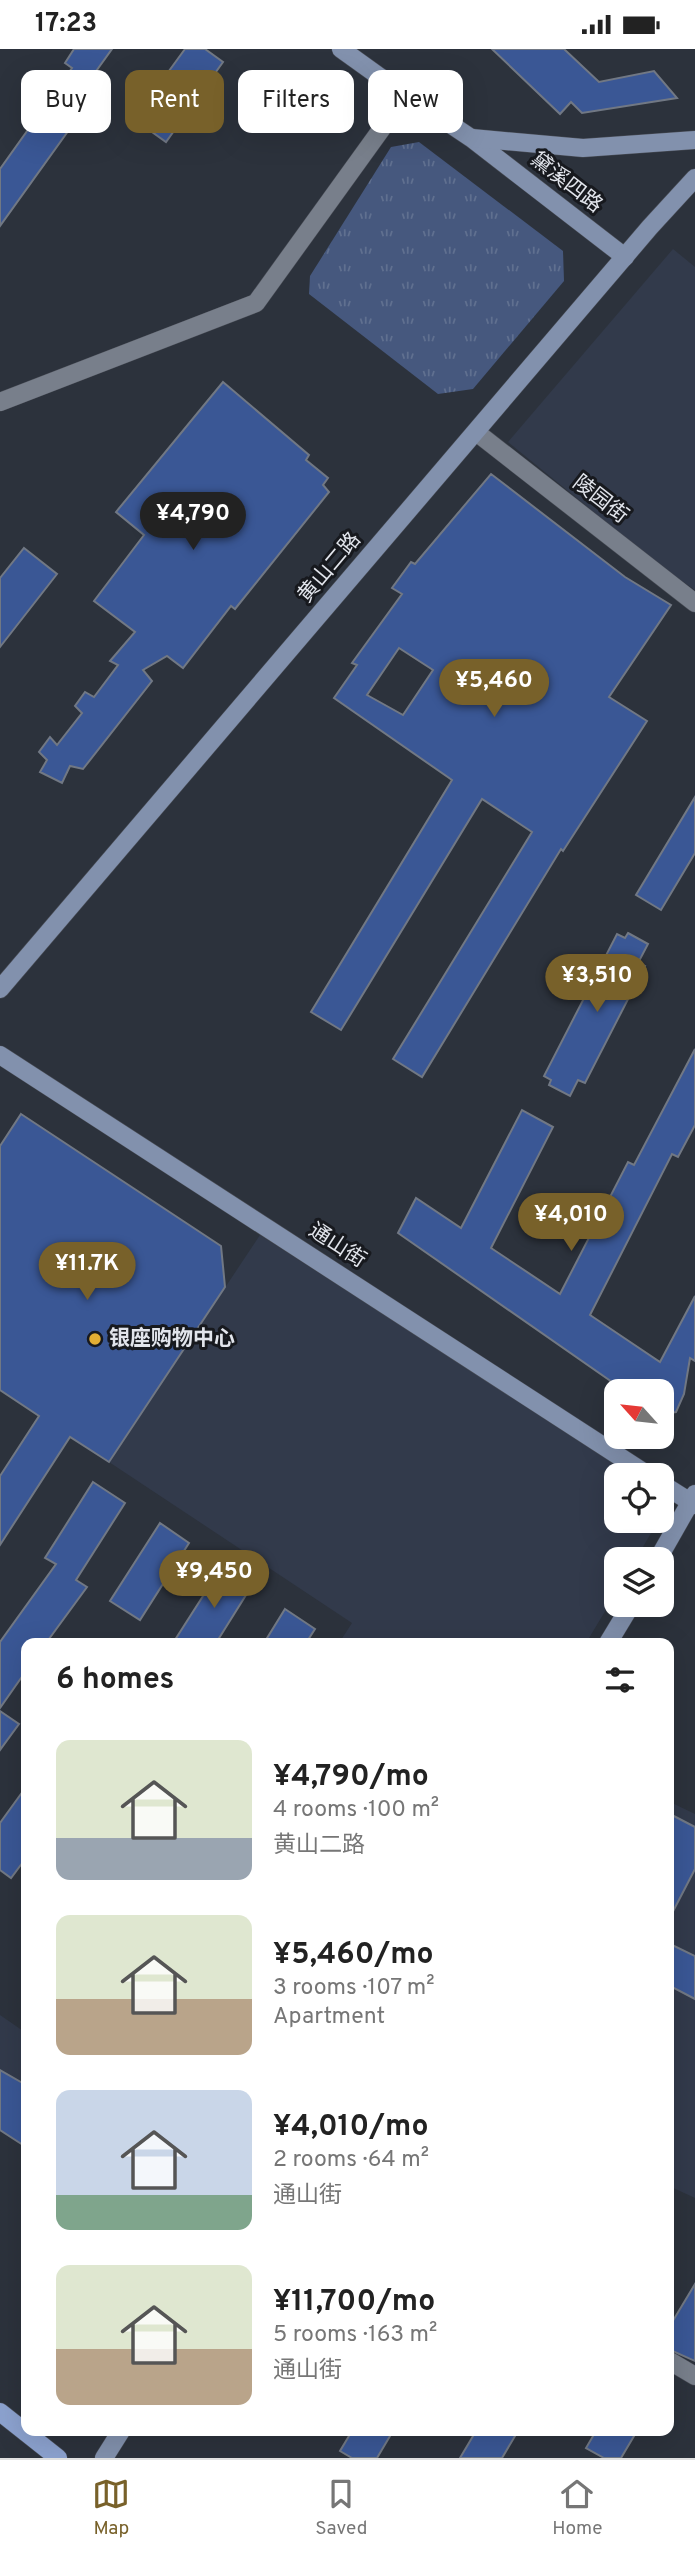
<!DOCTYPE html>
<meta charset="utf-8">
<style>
:root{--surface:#fff;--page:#f6f6f6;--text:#222;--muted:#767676;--line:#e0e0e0;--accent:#78612a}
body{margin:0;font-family:Overpass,"Noto Sans SC",sans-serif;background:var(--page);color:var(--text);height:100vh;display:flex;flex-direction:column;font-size:26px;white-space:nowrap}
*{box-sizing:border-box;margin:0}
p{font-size:23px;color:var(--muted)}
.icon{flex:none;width:38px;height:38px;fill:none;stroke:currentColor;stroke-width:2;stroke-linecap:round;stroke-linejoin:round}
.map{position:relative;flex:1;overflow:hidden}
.panel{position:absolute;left:21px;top:1589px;width:653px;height:798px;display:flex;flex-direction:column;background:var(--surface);border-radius:14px;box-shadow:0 7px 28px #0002}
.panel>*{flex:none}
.banner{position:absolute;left:21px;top:21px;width:654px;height:63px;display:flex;gap:14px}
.needle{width:46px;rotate:297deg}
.buttons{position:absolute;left:604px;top:1330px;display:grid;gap:14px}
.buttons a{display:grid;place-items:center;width:70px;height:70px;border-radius:14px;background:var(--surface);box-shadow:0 7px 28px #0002;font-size:35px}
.price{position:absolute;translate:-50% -60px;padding:0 16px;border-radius:24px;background:var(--accent);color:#fff;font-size:23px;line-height:46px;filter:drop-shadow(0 2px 4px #0008)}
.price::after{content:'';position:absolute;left:50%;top:42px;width:21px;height:16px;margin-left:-10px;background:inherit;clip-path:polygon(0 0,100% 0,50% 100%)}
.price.selected{background:#222;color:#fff}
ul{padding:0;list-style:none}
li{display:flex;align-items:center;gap:21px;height:175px;padding:0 35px}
li span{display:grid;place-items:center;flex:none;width:196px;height:140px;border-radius:14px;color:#555}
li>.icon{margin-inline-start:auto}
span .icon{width:84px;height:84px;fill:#fffc;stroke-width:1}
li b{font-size:30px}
h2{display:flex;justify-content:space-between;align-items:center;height:84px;padding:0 35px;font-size:30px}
.chip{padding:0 24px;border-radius:14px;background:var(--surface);box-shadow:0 7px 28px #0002;font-size:24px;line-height:63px}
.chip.selected{background:var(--accent);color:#fff}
.status{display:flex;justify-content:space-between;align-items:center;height:49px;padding:0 35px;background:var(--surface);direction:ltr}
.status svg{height:19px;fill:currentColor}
.tabs{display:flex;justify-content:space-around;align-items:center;height:98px;border-top:2px solid var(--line);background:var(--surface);font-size:19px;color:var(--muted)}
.tabs a{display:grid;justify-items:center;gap:4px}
.tabs .selected{color:var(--accent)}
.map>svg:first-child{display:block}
.built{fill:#323a4b}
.grass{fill:url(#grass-tufts)}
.building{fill:#3a5795;stroke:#717884;stroke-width:2;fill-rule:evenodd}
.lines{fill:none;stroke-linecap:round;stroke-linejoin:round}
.street-casing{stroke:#4a4e57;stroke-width:19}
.secondary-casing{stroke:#4a4e57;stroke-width:19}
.primary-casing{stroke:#4a4e57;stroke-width:19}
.street{stroke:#787f8b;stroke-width:18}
.secondary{stroke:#8291ad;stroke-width:18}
.primary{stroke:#8ca2cf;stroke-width:18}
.poi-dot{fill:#e2ae34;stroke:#17191e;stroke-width:2.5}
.labels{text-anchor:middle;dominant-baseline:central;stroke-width:6;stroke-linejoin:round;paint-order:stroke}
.street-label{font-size:21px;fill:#e2e5ec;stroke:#17191e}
.poi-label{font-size:21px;font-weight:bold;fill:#e2e5ec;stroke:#17191e;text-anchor:start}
</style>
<div class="status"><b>17:23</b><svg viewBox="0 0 49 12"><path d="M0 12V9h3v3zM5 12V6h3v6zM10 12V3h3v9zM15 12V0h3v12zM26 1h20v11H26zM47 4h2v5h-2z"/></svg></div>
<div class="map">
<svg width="695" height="2409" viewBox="0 0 695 2409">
<defs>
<pattern id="grass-tufts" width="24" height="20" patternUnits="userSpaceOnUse" patternTransform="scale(1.75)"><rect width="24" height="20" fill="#46587e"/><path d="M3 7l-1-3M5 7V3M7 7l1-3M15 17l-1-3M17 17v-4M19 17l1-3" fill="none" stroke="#607090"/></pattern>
</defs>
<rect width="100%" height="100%" fill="#2c323c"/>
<!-- built -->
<g class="built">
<path d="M673,200L695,218V541L660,517L508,393Z"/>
<path d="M260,1186L633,1426H616V1472H658L636,1510H616V1544L586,1594H339L352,1574L109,1413Z"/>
<path d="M668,1752L695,1765V2149L669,2137Z"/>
<path d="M0,1966L26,1984V2098L0,2081Z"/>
</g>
<!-- grass -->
<path class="grass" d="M419,93L563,202L564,232L473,340L438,345L309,245L310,227L391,98Z"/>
<!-- building -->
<g class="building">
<path d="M74,0H112L84,39L94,46L0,177V120L72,19L65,14Z"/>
<path d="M185,0H205L223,13L166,93L134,70Z"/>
<path d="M492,0H564L599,33L654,22L677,49L582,64L571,53L560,65Z"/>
<path d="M223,333L309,406L306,411L328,429L323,436L329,443L235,560L231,557L183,619L167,607L143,621L152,632L83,720L70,717L62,734L40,723L47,711L39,703L50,688L57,696L82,664L75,657L85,643L94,648L118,616L110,612L135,583L94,552L144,486L116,463Z"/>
<path d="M491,425L625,528L671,556L609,648L647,672L563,802L561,800L422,1028L393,1010L532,783L482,750L341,981L311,963L452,731L334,649L357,616L352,614L402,545L392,539L411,513L415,515ZM399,599L433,621L403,666L367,646Z"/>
<path d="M24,499L57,525L0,598V529Z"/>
<path d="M695,748V804L661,861L636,846Z"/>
<path d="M628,884L648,895L638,914L645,917L585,1034L578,1031L570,1047L549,1036L551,1031L544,1027L617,885L625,889Z"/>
<path d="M695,1000V1076L678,1108L672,1105L590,1266L660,1313L695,1247V1312L690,1309L684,1345L676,1363L662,1365V1342H625L398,1184L416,1149L461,1179L522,1061L553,1078L491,1199L560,1245L628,1113L634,1116Z"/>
<path d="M21,1065L221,1197L225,1238L109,1413L70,1388L0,1496V1427L39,1367L0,1341V1097Z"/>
<path d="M93,1433L125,1454L76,1531L87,1538L46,1594H26V1622L0,1659V1593L56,1515L45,1509Z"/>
<path d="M160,1474L189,1494L140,1571L110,1552Z"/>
<path d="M221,1519L251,1538L216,1594H173Z"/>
<path d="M285,1560L315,1580L306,1594H264Z"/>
<path d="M0,1662L19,1675L0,1701Z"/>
<path d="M26,1738V1809L11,1829L0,1821V1774Z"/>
<path d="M668,1764L695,1778V1820L668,1872Z"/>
<path d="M668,1894L695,1907V1950L668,1936Z"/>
<path d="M0,2021L26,2036V2098L0,2081Z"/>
<path d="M695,2235V2312L668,2300V2280Z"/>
<path d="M352,2382H393L377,2409H352L340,2402Z"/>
<path d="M476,2382H518L502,2409H460Z"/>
<path d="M596,2382H637L621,2409H604L586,2399Z"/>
</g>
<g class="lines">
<!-- street casing -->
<g class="street-casing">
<g id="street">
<path d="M0,353L256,254L406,46"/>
<path d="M476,383L695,554"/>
<path d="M668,2311L695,2327"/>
</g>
</g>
<!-- secondary casing -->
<g class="secondary-casing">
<g id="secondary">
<path d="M341,0L380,28L471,89L625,208"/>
<path d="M472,89L583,99L695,91"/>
<path d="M0,940L650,178L695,129"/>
<path d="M0,1006L648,1426"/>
<path d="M662,1435L695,1456"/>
<path d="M658,1510L695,1445"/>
<path d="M608,1594L631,1556"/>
<path d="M104,2409L121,2382"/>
</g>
</g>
<!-- primary casing -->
<g class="primary-casing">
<path id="primary" d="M0,2363L58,2409"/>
</g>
<!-- street -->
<use href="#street" class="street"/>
<!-- secondary -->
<use href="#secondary" class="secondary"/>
<!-- primary -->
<use href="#primary" class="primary"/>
</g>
<!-- markers -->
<circle class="poi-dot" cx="95" cy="1290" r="7"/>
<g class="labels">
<!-- street labels -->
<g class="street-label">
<text transform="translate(566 134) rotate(38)">黛溪四路</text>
<text transform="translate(600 451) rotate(38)">陵园街</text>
<text transform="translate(330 519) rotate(-50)">黄山二路</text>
<text transform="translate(337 1197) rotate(33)">通山街</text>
</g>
<!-- poi labels -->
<g class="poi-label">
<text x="109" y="1290">银座购物中心</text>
</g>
</g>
</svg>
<div class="buttons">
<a><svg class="needle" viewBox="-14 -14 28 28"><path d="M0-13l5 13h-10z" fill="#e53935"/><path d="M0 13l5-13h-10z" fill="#767676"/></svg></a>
<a><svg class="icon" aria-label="locate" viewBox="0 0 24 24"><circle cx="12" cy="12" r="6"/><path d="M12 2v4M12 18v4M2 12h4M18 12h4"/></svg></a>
<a><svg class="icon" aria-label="layers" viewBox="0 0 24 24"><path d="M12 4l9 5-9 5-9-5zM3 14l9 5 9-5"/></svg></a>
</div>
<b class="price selected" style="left:193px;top:503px">¥4,790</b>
<b class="price" style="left:494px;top:670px">¥5,460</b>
<b class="price" style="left:597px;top:965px">¥3,510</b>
<b class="price" style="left:571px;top:1204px">¥4,010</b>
<b class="price" style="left:87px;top:1253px">¥11.7K</b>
<b class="price" style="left:214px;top:1561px">¥9,450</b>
<div class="banner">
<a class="chip">Buy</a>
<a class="chip selected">Rent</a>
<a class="chip">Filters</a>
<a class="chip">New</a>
</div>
<section class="panel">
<h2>6 homes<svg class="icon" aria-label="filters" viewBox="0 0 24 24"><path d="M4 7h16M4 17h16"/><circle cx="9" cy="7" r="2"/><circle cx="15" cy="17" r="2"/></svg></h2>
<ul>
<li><span style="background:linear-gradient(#dfe7d0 70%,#9aa5b1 0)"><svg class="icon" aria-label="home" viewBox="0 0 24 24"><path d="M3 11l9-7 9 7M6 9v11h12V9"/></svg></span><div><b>¥4,790/mo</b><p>4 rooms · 100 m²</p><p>黄山二路</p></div></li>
<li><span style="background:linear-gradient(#dfe7d0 60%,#b9a48a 0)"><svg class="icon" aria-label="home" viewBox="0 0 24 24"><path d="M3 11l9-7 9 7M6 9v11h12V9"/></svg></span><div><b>¥5,460/mo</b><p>3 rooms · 107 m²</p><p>Apartment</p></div></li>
<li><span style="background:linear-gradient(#c9d6e8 75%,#7fa58c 0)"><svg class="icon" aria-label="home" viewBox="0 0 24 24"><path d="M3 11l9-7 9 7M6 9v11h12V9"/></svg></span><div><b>¥4,010/mo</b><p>2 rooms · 64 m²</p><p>通山街</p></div></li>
<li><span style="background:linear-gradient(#dfe7d0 60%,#b9a48a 0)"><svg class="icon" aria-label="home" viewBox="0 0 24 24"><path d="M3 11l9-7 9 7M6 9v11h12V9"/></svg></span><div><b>¥11,700/mo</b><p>5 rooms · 163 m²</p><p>通山街</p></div></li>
</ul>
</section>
</div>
<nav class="tabs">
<a class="selected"><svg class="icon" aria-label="map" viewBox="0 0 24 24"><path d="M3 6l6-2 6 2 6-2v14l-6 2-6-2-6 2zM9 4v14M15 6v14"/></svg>Map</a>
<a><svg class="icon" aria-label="saved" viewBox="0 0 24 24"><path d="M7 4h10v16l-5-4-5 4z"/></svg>Saved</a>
<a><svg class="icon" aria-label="home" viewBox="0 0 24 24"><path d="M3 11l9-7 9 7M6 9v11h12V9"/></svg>Home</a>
</nav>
